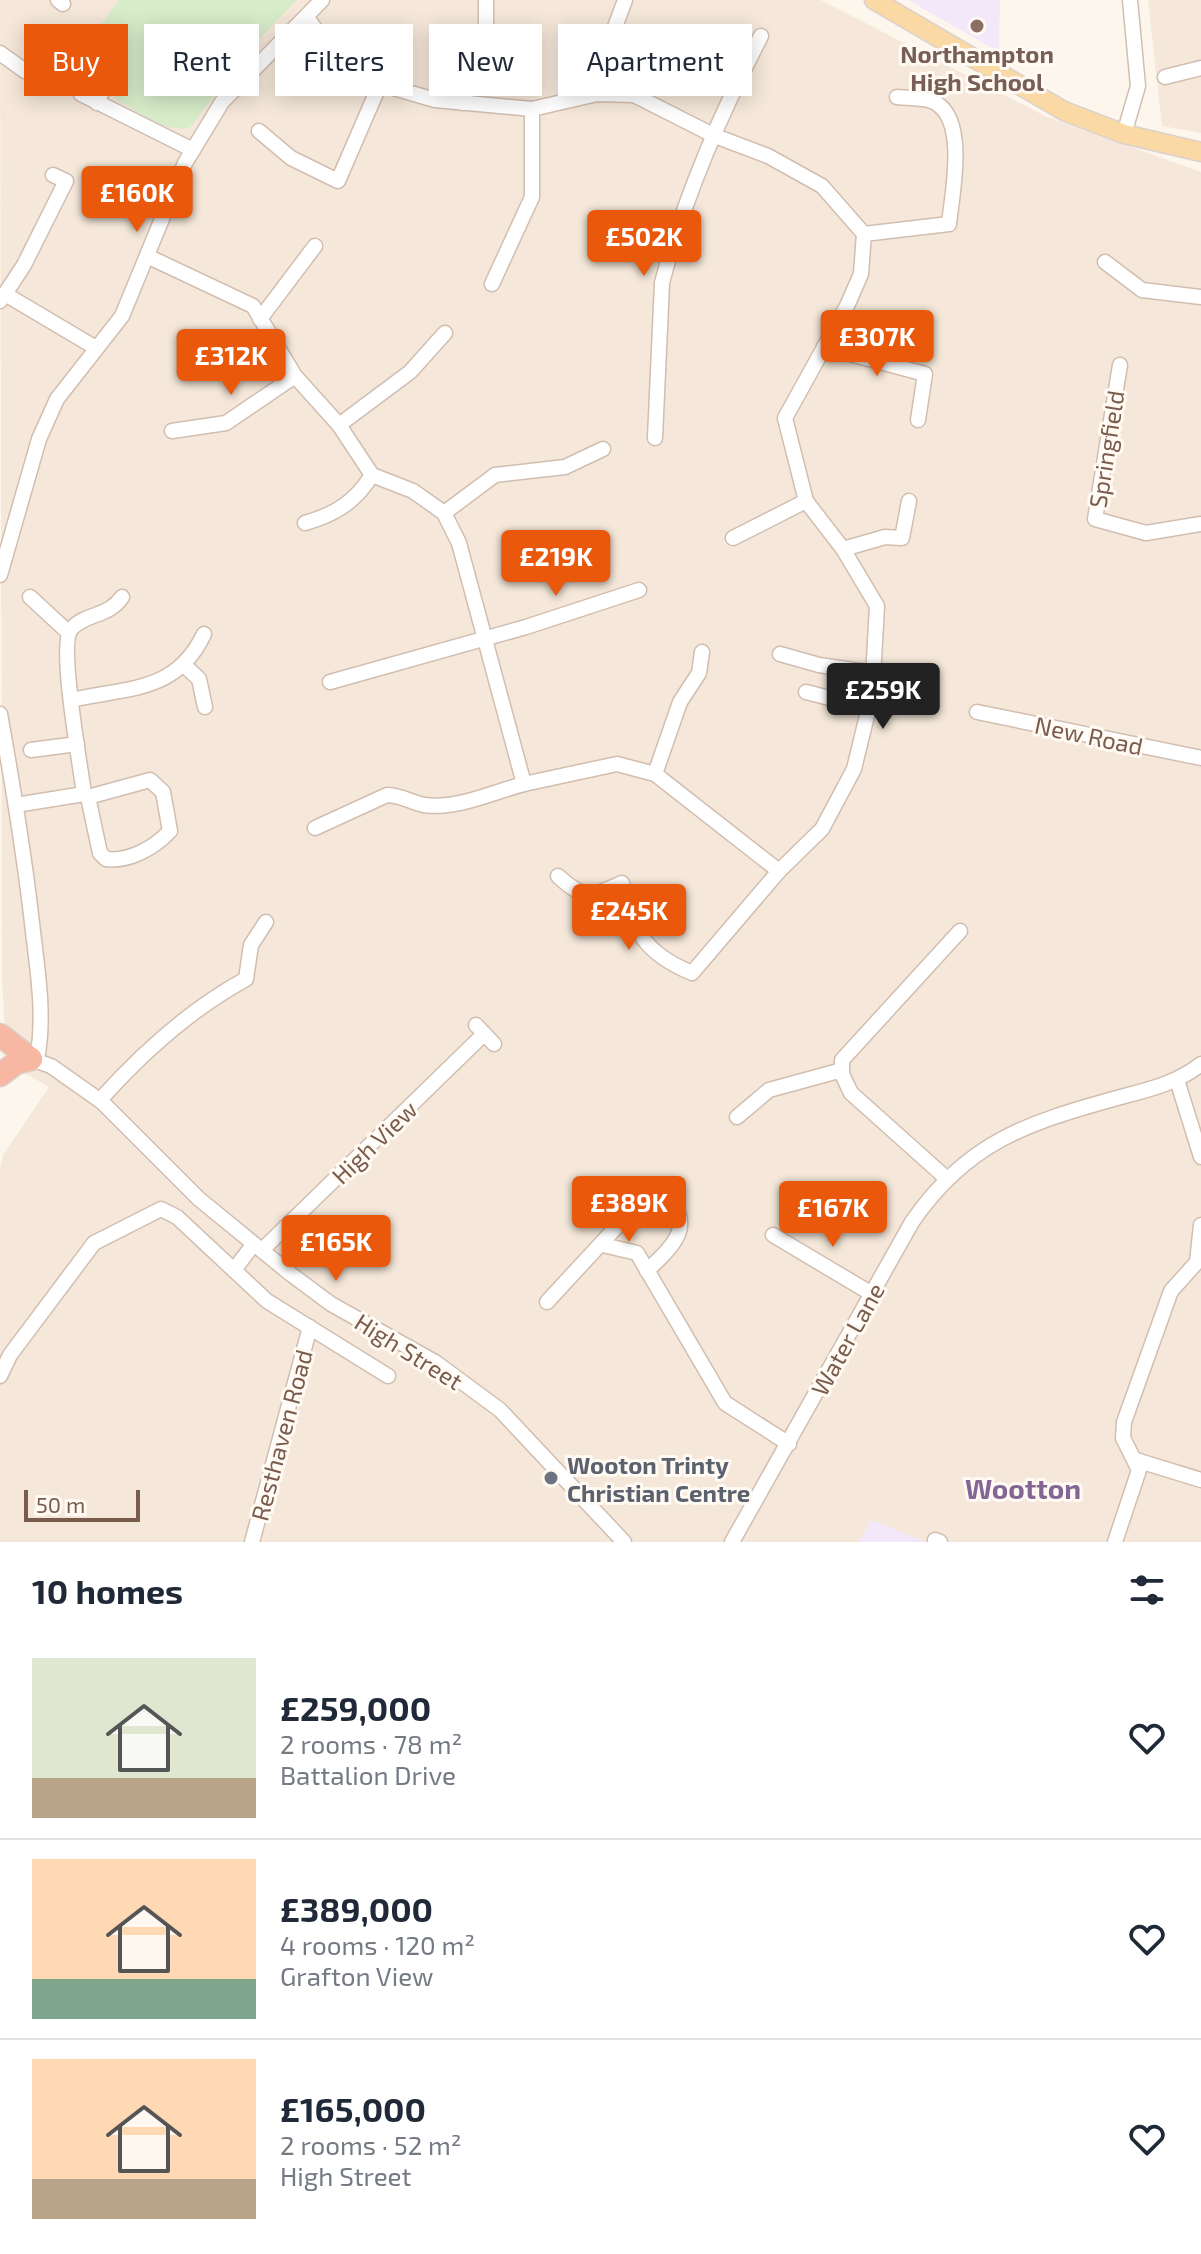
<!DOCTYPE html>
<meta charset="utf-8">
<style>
:root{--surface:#fff;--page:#f2f2f3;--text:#1f2937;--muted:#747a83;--line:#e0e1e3;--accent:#ea580c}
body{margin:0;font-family:"Exo 2",sans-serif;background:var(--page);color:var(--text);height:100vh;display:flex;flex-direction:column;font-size:30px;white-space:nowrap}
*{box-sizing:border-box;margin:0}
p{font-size:26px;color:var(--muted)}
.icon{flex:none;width:44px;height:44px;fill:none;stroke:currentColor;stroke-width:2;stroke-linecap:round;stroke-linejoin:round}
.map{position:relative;height:1542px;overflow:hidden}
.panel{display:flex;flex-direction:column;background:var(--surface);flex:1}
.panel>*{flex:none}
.banner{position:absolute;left:24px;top:24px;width:800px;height:72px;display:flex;gap:16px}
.scale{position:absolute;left:24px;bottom:20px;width:116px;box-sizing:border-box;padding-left:8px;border:4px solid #7a5c4d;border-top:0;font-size:22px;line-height:28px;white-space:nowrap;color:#7a5c4d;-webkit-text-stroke:6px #fffaf3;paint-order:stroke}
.price{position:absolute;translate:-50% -68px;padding:0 18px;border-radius:8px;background:var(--accent);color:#fff;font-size:26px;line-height:52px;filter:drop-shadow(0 2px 4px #0008)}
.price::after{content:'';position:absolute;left:50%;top:48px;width:24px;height:18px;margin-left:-12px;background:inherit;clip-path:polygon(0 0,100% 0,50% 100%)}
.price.selected{background:#222;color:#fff}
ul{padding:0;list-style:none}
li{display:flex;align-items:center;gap:24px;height:200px;padding:0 32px}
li+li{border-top:2px solid var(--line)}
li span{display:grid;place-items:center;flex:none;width:224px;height:160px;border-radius:0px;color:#555}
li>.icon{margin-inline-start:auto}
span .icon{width:96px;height:96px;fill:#fffc;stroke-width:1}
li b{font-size:34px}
h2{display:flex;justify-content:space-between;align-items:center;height:96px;padding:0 32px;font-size:34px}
.pill{padding:0 28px;border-radius:0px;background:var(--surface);box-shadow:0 4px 20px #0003;font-size:28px;line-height:72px}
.pill.selected{background:var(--accent);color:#fff}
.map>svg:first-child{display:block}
.residential{fill:#f5e8da}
.education{fill:#f3e8fa}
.green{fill:#d8ecc9}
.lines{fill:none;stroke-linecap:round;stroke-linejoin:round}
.minor-casing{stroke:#d1beb0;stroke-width:17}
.major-casing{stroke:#dad1cd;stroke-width:21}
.highway-casing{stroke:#dad1cd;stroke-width:25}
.minor{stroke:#fff;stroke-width:14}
.major{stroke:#fbd9a5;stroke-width:18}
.highway{stroke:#f7b7a3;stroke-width:22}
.education-dot{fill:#8d6e63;stroke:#fffaf3;stroke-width:3}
.worship-dot{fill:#6b7280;stroke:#fffaf3;stroke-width:3}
.labels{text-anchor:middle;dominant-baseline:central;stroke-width:6;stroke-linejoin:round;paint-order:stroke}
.education-label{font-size:24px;font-weight:bold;fill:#785e54;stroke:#fffaf3}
.street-label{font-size:24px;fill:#7a5c4d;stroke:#fffaf3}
.worship-label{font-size:24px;font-weight:bold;fill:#5b616d;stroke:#fffaf3;text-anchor:start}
.quarter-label{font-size:28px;font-weight:bold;fill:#846695;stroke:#fffaf3}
</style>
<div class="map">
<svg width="1201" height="1542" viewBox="0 0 1201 1542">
<rect width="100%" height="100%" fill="#fdf6ec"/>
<!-- residential -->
<g class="residential">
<path d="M0,0H821L1045,116L1201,172V1542H0V1170L3,1155L49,1087L13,1066L4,1019L2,976Z"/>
<path d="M1148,0H1201V133L1162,126Z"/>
</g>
<!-- education -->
<g class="education">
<path d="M908,0H1000L999,52Z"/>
<path d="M871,1520L926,1542H859Z"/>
</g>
<!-- green -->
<path class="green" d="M119,0H297L245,53L192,126C170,137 136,110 116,100L113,93L120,81L103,72L91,86L66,74Z"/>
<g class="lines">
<!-- minor casing -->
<g class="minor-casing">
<g id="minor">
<path d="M58,0L63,4"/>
<path d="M0,53L25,71"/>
<path d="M1165,77L1201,68"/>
<path d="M81,94L193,150"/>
<path d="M597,94L609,43L625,0"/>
<path d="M97,103L106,83"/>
<path d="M463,103L486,27V0"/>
<path d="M259,131L291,158L338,181L380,84"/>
<path d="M1124,134L1138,86L1130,0"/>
<path d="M864,234L949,224C952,193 970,112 929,100C919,98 907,98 897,97"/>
<path d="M149,257L253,306L295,376L339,425L372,475L413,491L444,513L459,543L524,784L617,764L655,774L779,871L822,829L854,769L872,695L877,606L843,549L806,501L785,418L847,306L861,274L864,234L822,186L768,156L715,136L634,95L597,94L532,109L435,100L380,84L315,29L307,17"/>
<path d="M1105,262L1142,290L1201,297"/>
<path d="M492,284L532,197V109"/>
<path d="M5,294L24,265L66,181L53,175"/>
<path d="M0,301L5,294L96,348"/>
<path d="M260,319L315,246"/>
<path d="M824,347L925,374L918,420"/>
<path d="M1120,365L1095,519L1146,533L1201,524"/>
<path d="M339,425L410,372L445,333"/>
<path d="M172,431L226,423L295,376"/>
<path d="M655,438L662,283C684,197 720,115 761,36"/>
<path d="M444,513L495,475L565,467L603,449"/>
<path d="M305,523C336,514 355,502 372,475"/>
<path d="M733,538L806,501"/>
<path d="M843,549L885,537L902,538L909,501"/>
<path d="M0,575L39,439L57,399L122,316L185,163L222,102L322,0"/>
<path d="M30,597L69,633"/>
<path d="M780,654L819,665L929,681"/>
<path d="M185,666L199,679L205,707"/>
<path d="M330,682L526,627L639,590"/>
<path d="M806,692L869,708"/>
<path d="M72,700C128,687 176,693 204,634"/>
<path d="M977,712L1201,758"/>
<path d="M0,714C13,786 25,859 33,932C38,973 45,1018 37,1059"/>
<path d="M31,750L77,744"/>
<path d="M655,774L680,702L699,673L702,652"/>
<path d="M88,797L150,780L163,792L170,831C154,848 129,862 106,859L100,853L88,797L84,794C81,768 58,646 71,629C85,613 109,617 122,597"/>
<path d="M16,805L84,794"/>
<path d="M315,828L387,795C401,795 410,802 424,805C456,810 493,792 524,784"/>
<path d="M558,876C584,900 591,897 622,883C634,932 644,953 692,973L779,871"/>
<path d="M476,1025L494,1044"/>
<path d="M31,1059L51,1066L102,1102L199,1199L292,1275L331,1304L435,1362L500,1410L624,1542"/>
<path d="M1177,1080L1201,1157"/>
<path d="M100,1100C142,1053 191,1009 246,979L251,945L266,922"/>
<path d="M737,1117L769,1090L842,1070"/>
<path d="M946,1178L851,1093L842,1074V1060L960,931"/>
<path d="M773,1235L872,1294"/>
<path d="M603,1245L637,1253L725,1403L789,1444"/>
<path d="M263,1249L484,1034"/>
<path d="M234,1270L253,1245"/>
<path d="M547,1302L644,1197H669C695,1229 671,1247 647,1271"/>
<path d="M0,1376L10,1355L94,1243L161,1209L177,1217L267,1301L388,1376"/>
<path d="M1136,1460L1201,1480"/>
<path d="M935,1540L940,1542"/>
<path d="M252,1542L310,1327"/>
<path d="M732,1542L912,1222C967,1142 1027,1123 1117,1098C1147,1090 1176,1084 1201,1064"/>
<path d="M1115,1542L1139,1470L1123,1438L1124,1422L1171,1291L1197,1262L1201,1225"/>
</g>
</g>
<!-- major casing -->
<g class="major-casing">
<path id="major" d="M874,0L1064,111L1124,134L1201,152"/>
</g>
<!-- highway casing -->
<g class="highway-casing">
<g id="highway">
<path d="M0,1035L31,1059"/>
<path d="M0,1075L16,1063L31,1059"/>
</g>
</g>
<!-- minor -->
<use href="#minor" class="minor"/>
<!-- major -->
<use href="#major" class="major"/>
<!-- highway -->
<use href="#highway" class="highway"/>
</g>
<!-- markers -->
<circle class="education-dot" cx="977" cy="26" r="8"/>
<circle class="worship-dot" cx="551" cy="1478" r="8"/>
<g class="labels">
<!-- education labels -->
<g class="education-label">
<text x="977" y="53">Northampton<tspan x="977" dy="28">High School</tspan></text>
</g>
<!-- street labels -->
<g class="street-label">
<text transform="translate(1106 449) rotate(-81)">Springfield</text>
<text transform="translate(1089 735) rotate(12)">New Road</text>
<text transform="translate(374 1142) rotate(-44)">High View</text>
<text transform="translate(847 1339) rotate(-61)">Water Lane</text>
<text transform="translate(409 1351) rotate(32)">High Street</text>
<text transform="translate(281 1435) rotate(-75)">Resthaven Road</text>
</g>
<!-- worship labels -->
<g class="worship-label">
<text x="567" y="1464">Wooton Trinty<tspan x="567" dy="28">Christian Centre</tspan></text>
</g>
<!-- quarter labels -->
<g class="quarter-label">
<text x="1023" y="1488">Wootton</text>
</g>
</g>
</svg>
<div class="scale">50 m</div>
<b class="price" style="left:137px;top:234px">£160K</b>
<b class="price" style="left:644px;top:278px">£502K</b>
<b class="price" style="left:877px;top:378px">£307K</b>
<b class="price" style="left:231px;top:397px">£312K</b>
<b class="price" style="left:556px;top:598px">£219K</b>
<b class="price selected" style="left:883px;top:731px">£259K</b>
<b class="price" style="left:629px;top:952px">£245K</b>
<b class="price" style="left:629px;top:1244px">£389K</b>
<b class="price" style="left:833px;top:1249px">£167K</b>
<b class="price" style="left:336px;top:1283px">£165K</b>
<div class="banner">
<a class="pill selected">Buy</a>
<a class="pill">Rent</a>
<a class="pill">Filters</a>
<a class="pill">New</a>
<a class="pill">Apartment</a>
</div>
</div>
<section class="panel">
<h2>10 homes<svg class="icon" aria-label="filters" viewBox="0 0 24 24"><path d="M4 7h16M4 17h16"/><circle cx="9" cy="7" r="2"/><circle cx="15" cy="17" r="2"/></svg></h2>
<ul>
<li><span style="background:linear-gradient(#dfe7d0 75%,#b9a48a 0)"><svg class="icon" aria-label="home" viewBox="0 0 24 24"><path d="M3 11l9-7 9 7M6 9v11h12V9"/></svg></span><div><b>£259,000</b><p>2 rooms · 78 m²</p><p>Battalion Drive</p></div><svg class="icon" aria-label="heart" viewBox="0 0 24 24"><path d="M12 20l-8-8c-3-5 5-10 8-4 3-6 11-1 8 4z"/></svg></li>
<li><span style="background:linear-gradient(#ffd9b3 75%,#7fa58c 0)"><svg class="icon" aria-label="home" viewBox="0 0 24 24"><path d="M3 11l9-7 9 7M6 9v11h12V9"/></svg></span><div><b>£389,000</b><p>4 rooms · 120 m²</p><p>Grafton View</p></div><svg class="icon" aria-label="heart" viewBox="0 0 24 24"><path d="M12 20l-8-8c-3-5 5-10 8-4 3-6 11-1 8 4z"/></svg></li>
<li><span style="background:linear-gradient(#ffd9b3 75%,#b9a48a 0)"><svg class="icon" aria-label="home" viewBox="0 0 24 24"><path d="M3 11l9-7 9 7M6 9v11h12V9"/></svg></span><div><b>£165,000</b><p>2 rooms · 52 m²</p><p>High Street</p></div><svg class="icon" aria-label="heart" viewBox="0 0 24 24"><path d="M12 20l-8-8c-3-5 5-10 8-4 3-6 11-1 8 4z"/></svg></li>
</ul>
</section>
